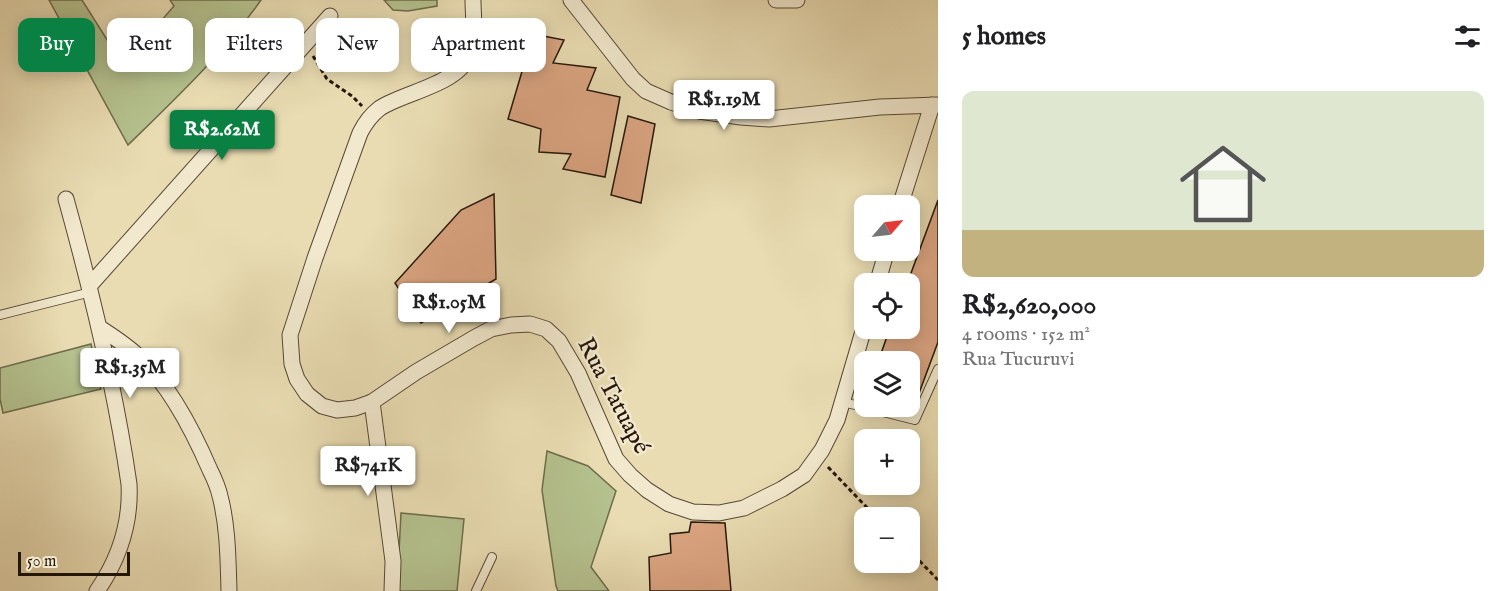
<!DOCTYPE html>
<meta charset="utf-8">
<style>
:root{--surface:#fff;--page:#f2f2f2;--text:#202124;--muted:#757577;--accent:#0b8043}
body{margin:0;font-family:"IM FELL English",serif;background:var(--page);color:var(--text);height:100vh;display:flex;flex-direction:column;font-size:22px;white-space:nowrap}
*{box-sizing:border-box;margin:0}
p{font-size:20px;color:var(--muted)}
.icon{flex:none;width:33px;height:33px;fill:none;stroke:currentColor;stroke-width:2;stroke-linecap:round;stroke-linejoin:round}
.map{position:relative;flex:1;overflow:hidden}
.details{display:flex;flex-direction:column;background:var(--surface);width:570px}
.details>*{flex:none}
.banner{position:absolute;left:18px;top:18px;width:570px;height:54px;display:flex;gap:12px}
.needle{width:39px;rotate:62deg}
.fabs{position:absolute;left:854px;top:195px;display:grid;gap:12px}
.fabs a{display:grid;place-items:center;width:66px;height:66px;border-radius:12px;background:var(--surface);box-shadow:0 3px 15px #0003;font-size:30px}
.scale{position:absolute;left:18px;bottom:15px;width:112px;box-sizing:border-box;padding-left:6px;border:3px solid #26170b;border-top:0;font-size:16px;line-height:21px;white-space:nowrap;color:#26170b;-webkit-text-stroke:4px #f1e8cd;paint-order:stroke}
.price{position:absolute;translate:-50% -51px;padding:0 14px;border-radius:6px;background:#fff;color:#222;font-size:20px;line-height:39px;filter:drop-shadow(0 2px 3px #0008)}
.price::after{content:'';position:absolute;left:50%;top:36px;width:18px;height:14px;margin-left:-9px;background:inherit;clip-path:polygon(0 0,100% 0,50% 100%)}
.price.selected{background:var(--accent);color:#fff}
ul{padding:0;list-style:none}
li{display:grid;align-content:center;gap:12px;height:318px;padding:0 24px}
li span{display:grid;place-items:center;height:186px;border-radius:12px;color:#555}
li>.icon{margin-inline-start:auto}
span .icon{width:108px;height:108px;fill:#fffc;stroke-width:1}
li b{font-size:26px}
h2{display:flex;justify-content:space-between;align-items:center;height:72px;padding:0 24px;font-size:26px}
.pill{padding:0 21px;border-radius:12px;background:var(--surface);box-shadow:0 3px 15px #0003;font-size:21px;line-height:54px}
.pill.selected{background:var(--accent);color:#fff}
main{display:flex;flex:1;min-height:0}
.map>svg:first-child{display:block}
.green{fill:#b4c18e;stroke:#6d6c4c;stroke-width:1.5}
.building{fill:#dba582;stroke:#26170b;stroke-width:1.5}
.lines{fill:none;stroke-linecap:round;stroke-linejoin:round}
.service-casing{stroke:#574835;stroke-width:10}
.minor-casing{stroke:#574835;stroke-width:17}
.path{stroke:#26170b;stroke-width:3;stroke-dasharray:4.5 3;stroke-linecap:butt}
.service{stroke:#f1e8cd;stroke-width:8}
.minor{stroke:#f1e8cd;stroke-width:15}
.labels{text-anchor:middle;dominant-baseline:central;stroke-width:5;stroke-linejoin:round;paint-order:stroke}
.street-label{font-size:24px;fill:#26170b;stroke:#f1e8cd}
</style>
<main>
<div class="map">
<svg width="938" height="591" viewBox="0 0 938 591">
<rect width="100%" height="100%" fill="#e9dcb2"/>
<filter id="stains"><feTurbulence type="fractalNoise" baseFrequency=".00333" numOctaves="4"/><feColorMatrix values="0 0 0 0 .2 0 0 0 0 .09 0 0 0 0 .02 0 0 0 .5 -.17"/></filter>
<radialGradient id="worn" r=".72"><stop offset=".6" stop-color="#630" stop-opacity="0"/><stop offset="1" stop-color="#630" stop-opacity=".3"/></radialGradient>
<!-- green -->
<g class="green">
<path d="M49,0H82L123,65L174,6L170,0H261C223,54 175,99 128,145Z"/>
<path d="M384,0H437V6L408,11L393,10Z"/>
<path d="M91,344L101,389L3,413L0,399V368Z"/>
<path d="M547,451L588,466L616,491L591,567L609,591H558L556,586L542,490Z"/>
<path d="M401,513L464,519L457,591H397Z"/>
</g>
<!-- building -->
<g class="building">
<path d="M533,34L564,40L553,63L596,68L587,90L620,97L605,177L563,169L571,154L539,152L541,129L508,119Z"/>
<path d="M628,116L655,124L641,203L611,195Z"/>
<path d="M494,194L496,279L421,323L395,283L461,210Z"/>
<path d="M938,200V342L918,396L909,394V362H878L890,328H909V284H907Z"/>
<path d="M691,522L725,523L731,591H650L649,557L671,553L670,534L689,532Z"/>
</g>
<g class="lines">
<!-- service casing -->
<g class="service-casing">
<g id="service">
<path d="M0,315L91,292"/>
<path d="M843,402L915,420L938,369"/>
<path d="M476,591L492,557"/>
</g>
</g>
<!-- minor casing -->
<g class="minor-casing">
<g id="minor">
<path d="M473,0C473,16 476,35 471,51C462,84 407,91 380,108C371,115 365,123 360,133L315,258L290,335L292,364L297,379L307,394L322,406L337,410L355,408L372,402L416,372L474,338L491,329L511,325L530,324L546,329L559,341L578,373L616,459L630,475L647,490L669,504L693,512L719,513L744,508L782,489L804,475L822,450L837,420L864,328"/>
<path d="M571,0L633,79L646,91L671,102L699,111L741,117L769,119L880,107L938,105"/>
<path d="M776,0H797"/>
<path d="M66,199C92,293 115,387 129,484C131,522 119,559 97,591"/>
<path d="M900,206L932,105"/>
<path d="M877,284L887,250"/>
<path d="M90,285L330,16"/>
<path d="M100,328C114,337 128,346 140,358C170,386 194,433 210,470C214,478 218,487 220,496C228,527 228,559 229,591"/>
<path d="M372,402L393,561L392,591"/>
</g>
</g>
<!-- path -->
<g class="path">
<path d="M313,56L327,79L352,96L362,106"/>
<path d="M828,467L877,518"/>
<path d="M909,550L938,580"/>
</g>
<!-- service -->
<use href="#service" class="service"/>
<!-- minor -->
<use href="#minor" class="minor"/>
</g>
<g class="labels">
<!-- street labels -->
<g class="street-label">
<text transform="translate(613 396) rotate(62)">Rua Tatuapé</text>
</g>
</g>
<rect width="100%" height="100%" filter="url(#stains)"/>
<rect width="100%" height="100%" fill="url(#worn)"/>
</svg>
<div class="fabs">
<a><svg class="needle" viewBox="-14 -14 28 28"><path d="M0-13l5 13h-10z" fill="#e53935"/><path d="M0 13l5-13h-10z" fill="#757577"/></svg></a>
<a><svg class="icon" aria-label="locate" viewBox="0 0 24 24"><circle cx="12" cy="12" r="6"/><path d="M12 2v4M12 18v4M2 12h4M18 12h4"/></svg></a>
<a><svg class="icon" aria-label="layers" viewBox="0 0 24 24"><path d="M12 4l9 5-9 5-9-5zM3 14l9 5 9-5"/></svg></a>
<a>+</a>
<a>−</a>
</div>
<div class="scale">50 m</div>
<b class="price" style="left:724px;top:131px">R$1.19M</b>
<b class="price selected" style="left:222px;top:161px">R$2.62M</b>
<b class="price" style="left:449px;top:334px">R$1.05M</b>
<b class="price" style="left:130px;top:399px">R$1.35M</b>
<b class="price" style="left:368px;top:497px">R$741K</b>
<div class="banner">
<a class="pill selected">Buy</a>
<a class="pill">Rent</a>
<a class="pill">Filters</a>
<a class="pill">New</a>
<a class="pill">Apartment</a>
</div>
</div>
<section class="details">
<h2>5 homes<svg class="icon" aria-label="filters" viewBox="0 0 24 24"><path d="M4 7h16M4 17h16"/><circle cx="9" cy="7" r="2"/><circle cx="15" cy="17" r="2"/></svg></h2>
<ul>
<li><span style="background:linear-gradient(#dfe7d0 75%,#c2b280 0)"><svg class="icon" aria-label="home" viewBox="0 0 24 24"><path d="M3 11l9-7 9 7M6 9v11h12V9"/></svg></span><div><b>R$2,620,000</b><p>4 rooms · 152 m²</p><p>Rua Tucuruvi</p></div></li>
</ul>
</section>
</main>
